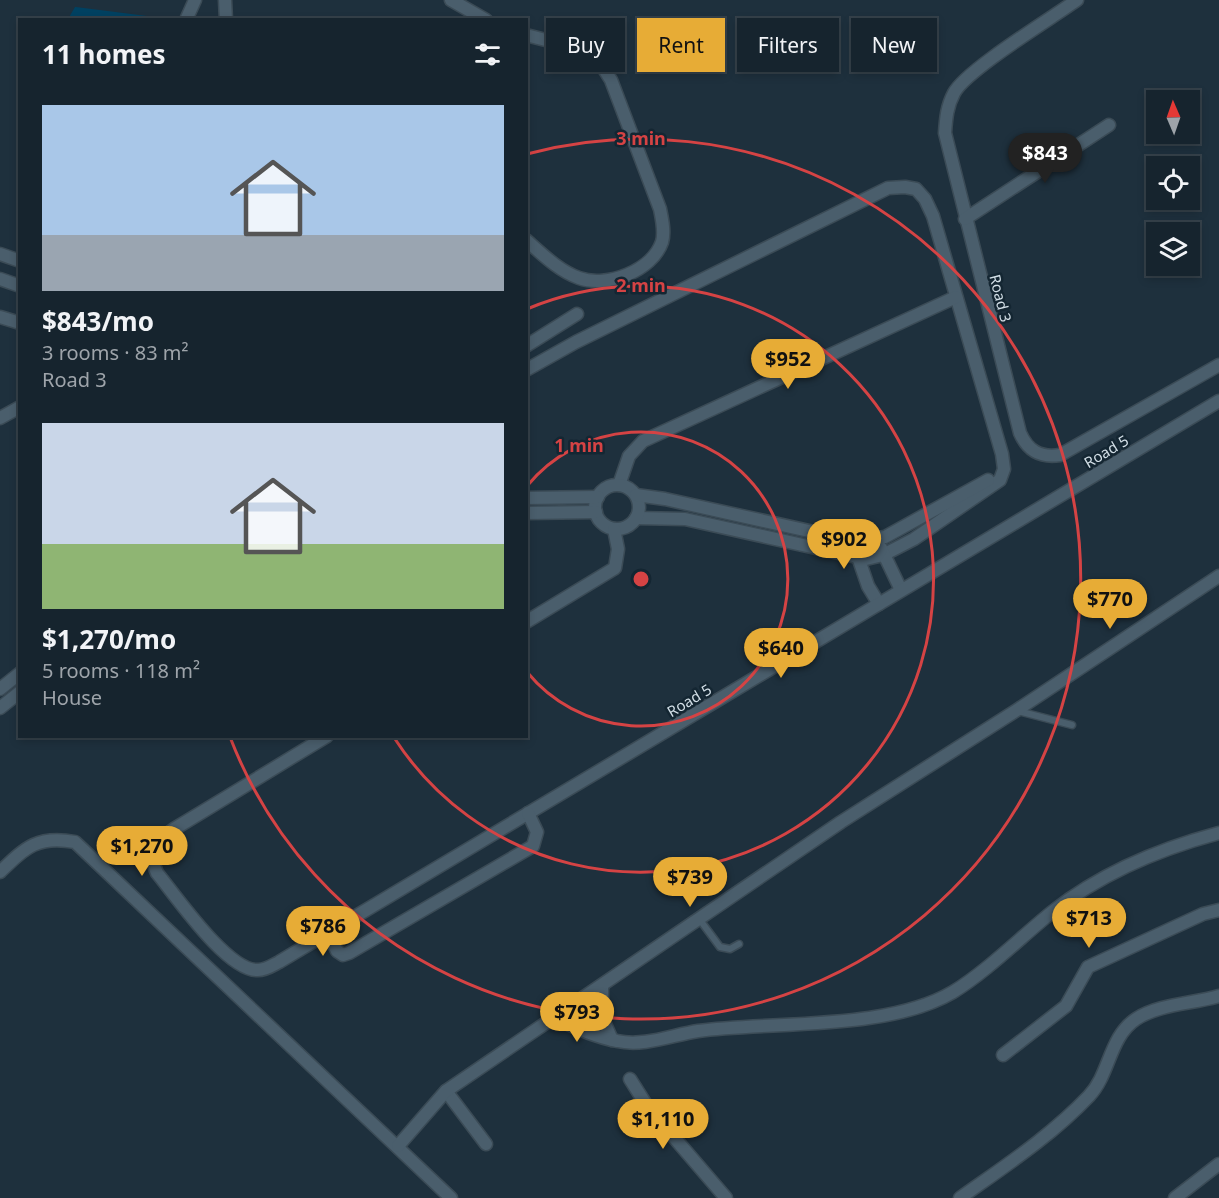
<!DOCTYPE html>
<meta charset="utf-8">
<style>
:root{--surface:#16242e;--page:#1f2c36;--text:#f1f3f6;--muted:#9ea4aa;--line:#35414a;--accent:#e7ac36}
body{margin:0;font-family:"Noto Sans",sans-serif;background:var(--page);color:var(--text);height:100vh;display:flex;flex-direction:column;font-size:22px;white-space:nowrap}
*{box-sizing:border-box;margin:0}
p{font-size:20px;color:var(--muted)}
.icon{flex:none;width:33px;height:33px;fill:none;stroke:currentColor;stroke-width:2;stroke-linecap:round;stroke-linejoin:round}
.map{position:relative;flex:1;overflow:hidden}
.sheet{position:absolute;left:18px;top:18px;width:510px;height:720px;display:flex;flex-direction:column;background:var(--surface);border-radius:0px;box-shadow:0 3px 9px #0003,0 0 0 2px var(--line)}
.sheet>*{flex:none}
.banner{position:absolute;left:546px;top:18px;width:570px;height:54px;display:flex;gap:12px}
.needle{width:39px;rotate:358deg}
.tools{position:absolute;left:1146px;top:90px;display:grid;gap:12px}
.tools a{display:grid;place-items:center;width:54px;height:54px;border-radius:0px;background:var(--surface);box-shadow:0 3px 9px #0003,0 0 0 2px var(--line);font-size:30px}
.price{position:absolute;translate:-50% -51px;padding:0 14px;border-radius:21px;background:var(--accent);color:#111;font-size:20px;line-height:39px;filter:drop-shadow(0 2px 3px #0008)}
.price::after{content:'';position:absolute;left:50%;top:36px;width:18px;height:14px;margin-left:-9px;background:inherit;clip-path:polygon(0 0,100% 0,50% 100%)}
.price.current{background:#222;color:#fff}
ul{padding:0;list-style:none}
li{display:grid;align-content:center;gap:12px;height:318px;padding:0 24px}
li span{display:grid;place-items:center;height:186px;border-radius:0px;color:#555}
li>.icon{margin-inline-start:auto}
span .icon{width:108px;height:108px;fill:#fffc;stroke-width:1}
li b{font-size:26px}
h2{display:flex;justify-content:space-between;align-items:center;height:72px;padding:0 24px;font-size:26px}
.pill{padding:0 21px;border-radius:0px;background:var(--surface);box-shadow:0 3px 9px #0003,0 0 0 2px var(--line);font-size:21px;line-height:54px}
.pill.current{background:var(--accent);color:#111}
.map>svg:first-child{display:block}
.green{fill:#004161}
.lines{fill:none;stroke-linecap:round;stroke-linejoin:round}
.service-casing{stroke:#3b4b56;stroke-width:9}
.minor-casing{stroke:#3b4b56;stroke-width:15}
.service{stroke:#4a5e6c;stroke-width:6}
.minor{stroke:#4a5e6c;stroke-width:12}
.ring{fill:none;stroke:#d54344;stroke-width:3}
.labels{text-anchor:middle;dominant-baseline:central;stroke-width:5;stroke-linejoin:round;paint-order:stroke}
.street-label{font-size:15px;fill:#d2dee6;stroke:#142632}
.centre{fill:#d54344;stroke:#142632;stroke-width:3}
.ring-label{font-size:18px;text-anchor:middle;font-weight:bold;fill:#d54344;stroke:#142632;stroke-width:5;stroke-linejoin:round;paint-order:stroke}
</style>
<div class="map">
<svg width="1219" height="1198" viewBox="0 0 1219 1198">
<rect width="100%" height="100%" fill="#1e303d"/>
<!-- green -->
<path class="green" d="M75,7H76L147,16V20L68,19Z"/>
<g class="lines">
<!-- service casing -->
<g class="service-casing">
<g id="service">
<path d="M1018,711L1072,725"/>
<path d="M700,920L720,947L730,949L739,944"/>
</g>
</g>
<!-- minor casing -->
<g class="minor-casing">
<g id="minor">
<path d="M225,0L226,20"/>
<path d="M451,0L486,20"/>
<path d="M1077,0C1052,18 966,70 954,93C947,106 946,118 945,133L1020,433C1028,451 1040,458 1060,455L1219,365"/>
<path d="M186,20L195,0"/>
<path d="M526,35L573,47L593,58L604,69L611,80L660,209C662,219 665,232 662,242C652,271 607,288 579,278C559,271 542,254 526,240"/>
<path d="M965,219L1109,125"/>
<path d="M0,254L20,261"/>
<path d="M0,279L20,286"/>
<path d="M0,317L20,323"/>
<path d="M526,346L577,314"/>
<path d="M526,370L576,342L888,188L905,187L916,189L925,199L933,216L1002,454L1004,469L1000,480L914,539L883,555L866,559L685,519L636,518"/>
<path d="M0,418L20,407"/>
<path d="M619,485L629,456L643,441L956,297"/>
<circle cx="617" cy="507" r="22"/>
<path d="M636,495L665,499L854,541L885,537L988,480"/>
<path d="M526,498L598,497"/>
<path d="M526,513L596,512"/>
<path d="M881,548L901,590"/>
<path d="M857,554L868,586L879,604"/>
<path d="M526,622L615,568L618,549L614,529"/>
<path d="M0,689L20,673"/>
<path d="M0,708L20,692"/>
<path d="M327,736L174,829C158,840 148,854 157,873C176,896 228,972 258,970C266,970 273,965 279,962L1219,401"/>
<path d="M0,872C26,847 38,835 75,842L451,1198"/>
<path d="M327,931L337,951L343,955L349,953L533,846L537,832L528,813"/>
<path d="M602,986V1017L612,1040"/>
<path d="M554,1017C573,1027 596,1037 617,1041C644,1047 672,1035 698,1031C773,1021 887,1031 953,992C986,972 1021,937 1052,912C1101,873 1159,849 1219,833"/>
<path d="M1003,1055L1066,1006L1088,967L1203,914L1219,910"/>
<path d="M630,1079L647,1106L726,1198"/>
<path d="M446,1091L486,1144"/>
<path d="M398,1146L446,1091L841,822L1017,710L1219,576"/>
<path d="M960,1198C1005,1166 1051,1136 1089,1096C1110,1074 1109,1037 1136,1019C1159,1004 1192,1004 1219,996"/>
<path d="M1175,1198L1219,1164"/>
</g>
</g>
<!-- service -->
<use href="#service" class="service"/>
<!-- minor -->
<use href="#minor" class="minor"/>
</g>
<!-- distance rings -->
<g class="ring">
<path d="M527 486A147 147 0 1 1 527 672"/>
<path d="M527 309A293 293 0 1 1 395 739"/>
<path d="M527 154A440 440 0 1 1 230 737"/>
</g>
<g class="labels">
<!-- street labels -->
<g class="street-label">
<text transform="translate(1001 298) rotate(76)">Road 3</text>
<text transform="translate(1106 451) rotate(-31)">Road 5</text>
<text transform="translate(689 700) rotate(-31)">Road 5</text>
</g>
</g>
<circle cx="641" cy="579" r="9" class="centre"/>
<g class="ring-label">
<text x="641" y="145">3 min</text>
<text x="641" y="292">2 min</text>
<text x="579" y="452">1 min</text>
</g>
</svg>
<div class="tools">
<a><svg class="needle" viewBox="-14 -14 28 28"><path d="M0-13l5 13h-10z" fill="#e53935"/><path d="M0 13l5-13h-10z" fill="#9ea4aa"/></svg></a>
<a><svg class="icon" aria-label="locate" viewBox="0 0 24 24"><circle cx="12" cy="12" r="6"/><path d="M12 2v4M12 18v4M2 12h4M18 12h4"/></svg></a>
<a><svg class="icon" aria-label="layers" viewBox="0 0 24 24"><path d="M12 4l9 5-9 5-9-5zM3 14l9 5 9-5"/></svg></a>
</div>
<b class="price current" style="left:1045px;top:184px">$843</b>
<b class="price" style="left:788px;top:390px">$952</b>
<b class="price" style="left:844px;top:570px">$902</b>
<b class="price" style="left:1110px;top:630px">$770</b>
<b class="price" style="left:781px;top:679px">$640</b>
<b class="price" style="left:142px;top:877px">$1,270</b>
<b class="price" style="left:690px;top:908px">$739</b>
<b class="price" style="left:1089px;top:949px">$713</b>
<b class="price" style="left:323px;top:957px">$786</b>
<b class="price" style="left:577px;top:1043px">$793</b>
<b class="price" style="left:663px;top:1150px">$1,110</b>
<div class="banner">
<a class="pill">Buy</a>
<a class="pill current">Rent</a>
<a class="pill">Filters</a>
<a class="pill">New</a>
</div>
<section class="sheet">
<h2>11 homes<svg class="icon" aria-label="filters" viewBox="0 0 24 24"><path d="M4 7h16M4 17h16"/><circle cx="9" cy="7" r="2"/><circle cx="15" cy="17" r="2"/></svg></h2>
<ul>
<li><span style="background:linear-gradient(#a9c7e8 70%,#9aa5b1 0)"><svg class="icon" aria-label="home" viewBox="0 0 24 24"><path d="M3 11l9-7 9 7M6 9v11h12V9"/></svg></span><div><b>$843/mo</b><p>3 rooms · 83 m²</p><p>Road 3</p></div></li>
<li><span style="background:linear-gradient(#c9d6e8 65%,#8fb573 0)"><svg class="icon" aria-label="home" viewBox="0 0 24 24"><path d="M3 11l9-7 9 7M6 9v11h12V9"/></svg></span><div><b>$1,270/mo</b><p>5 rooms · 118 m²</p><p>House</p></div></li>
</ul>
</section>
</div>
